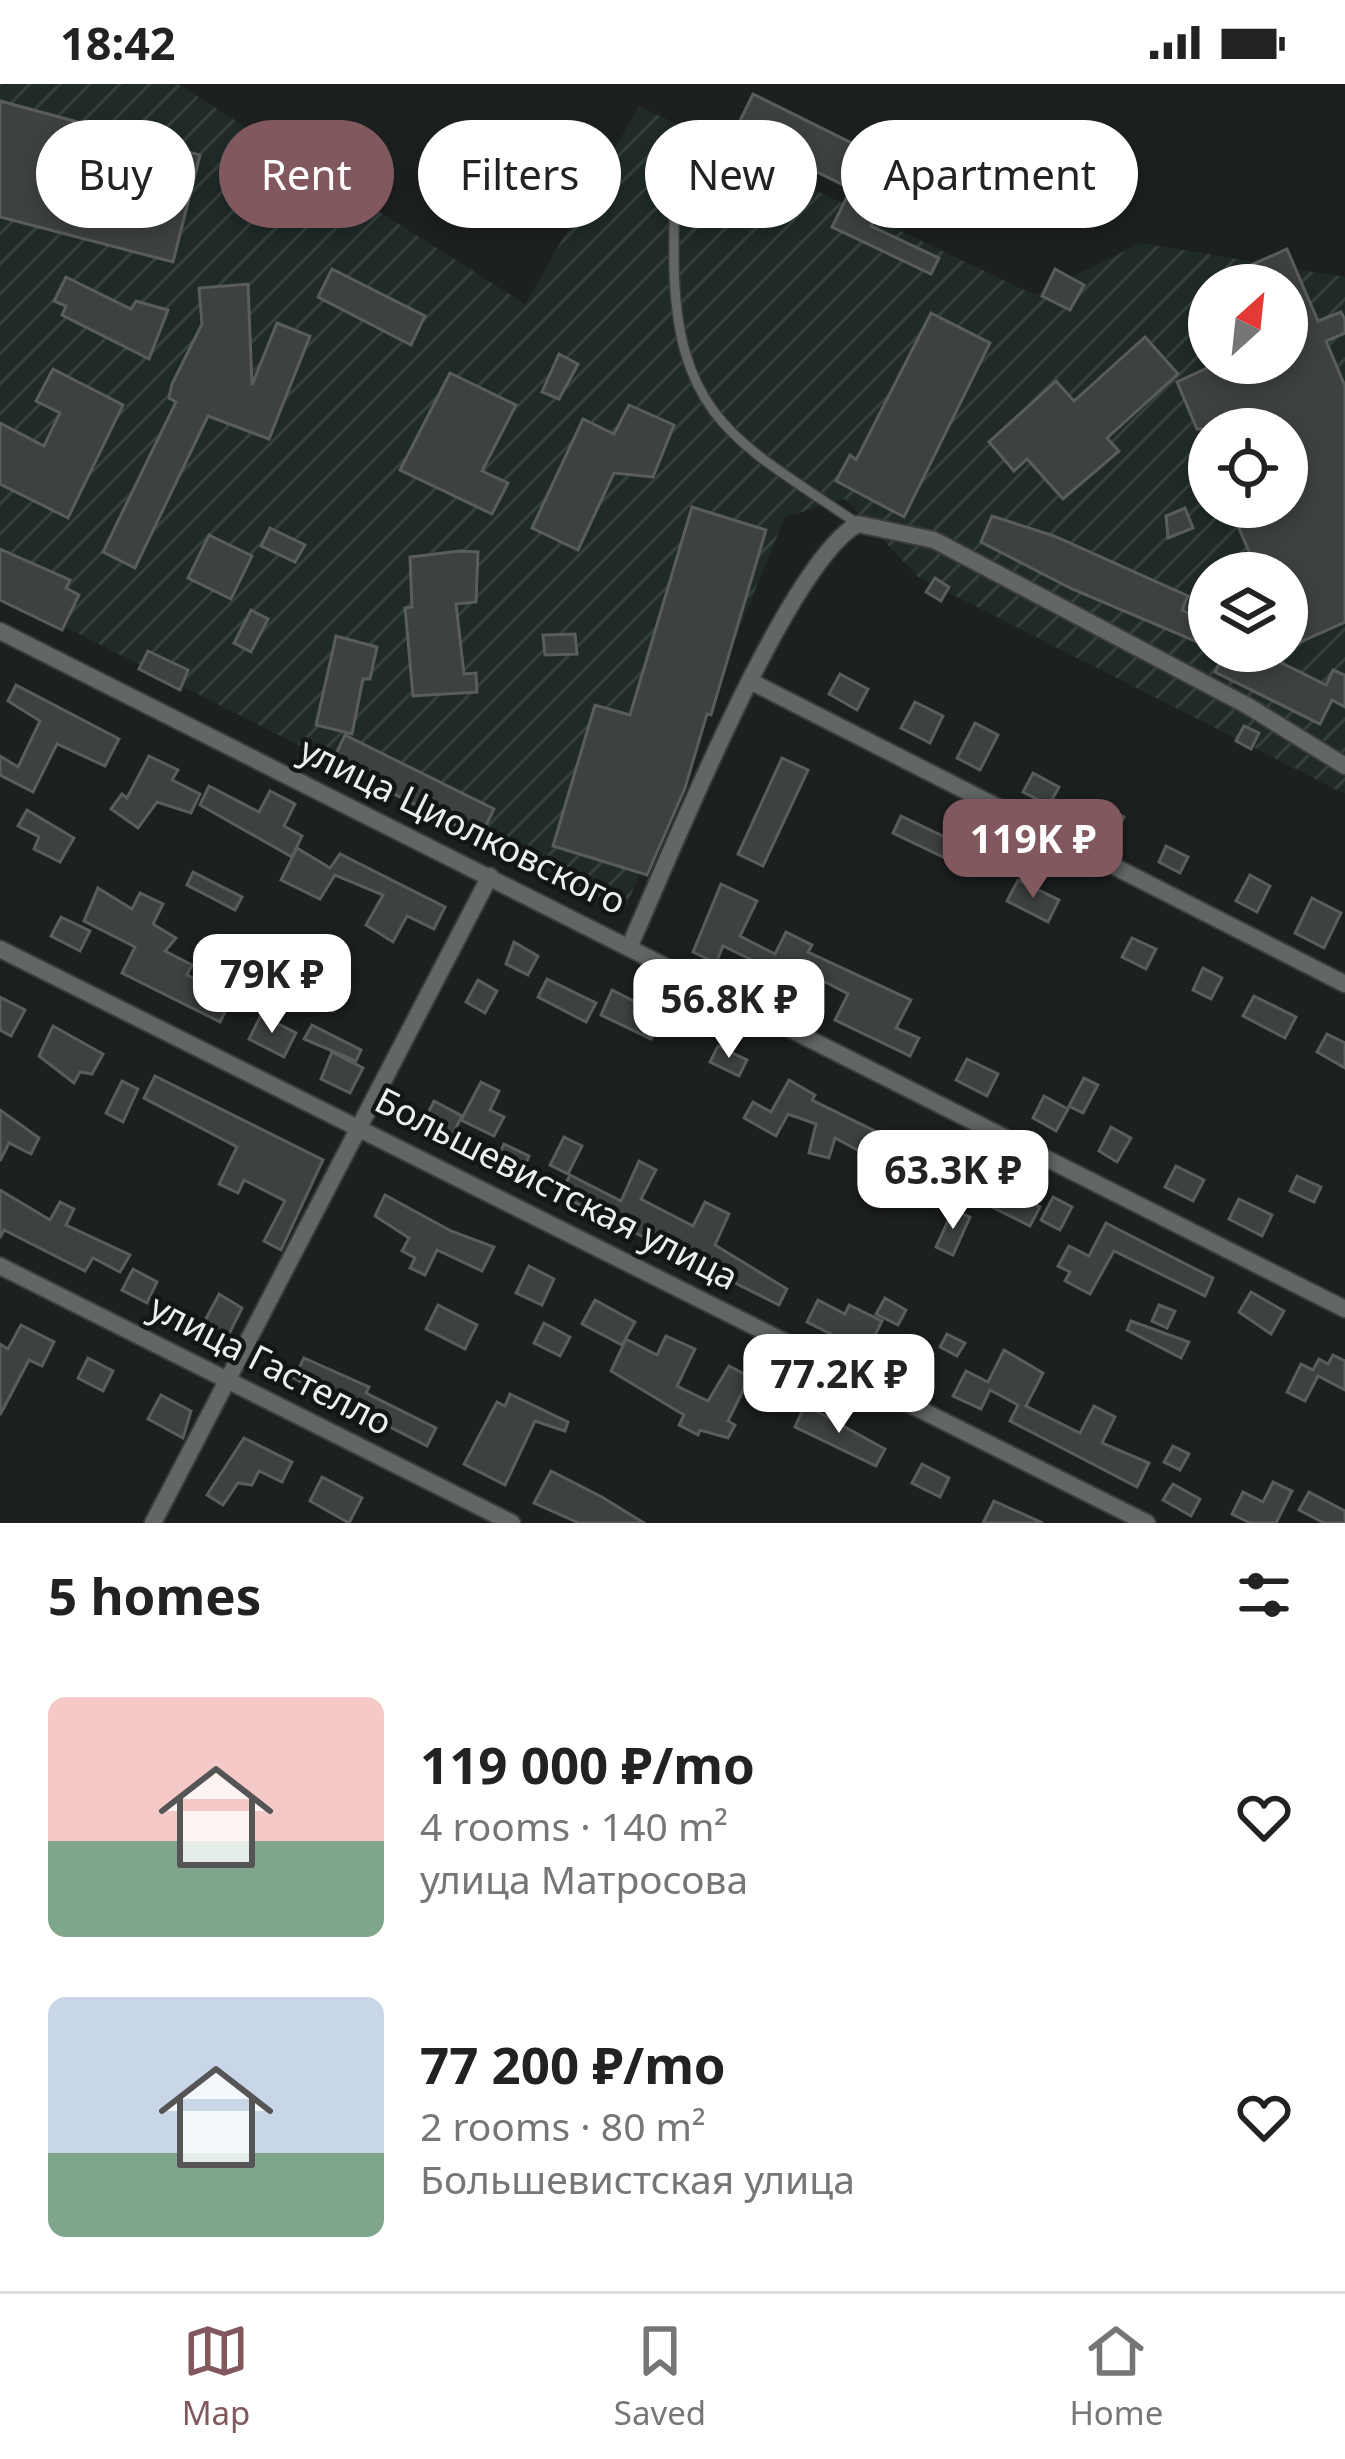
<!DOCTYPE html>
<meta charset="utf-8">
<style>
:root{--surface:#fff;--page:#f6f6f6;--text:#222;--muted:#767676;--line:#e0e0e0;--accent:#80585e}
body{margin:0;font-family:"Noto Sans",sans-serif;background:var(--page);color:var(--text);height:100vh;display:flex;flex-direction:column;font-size:45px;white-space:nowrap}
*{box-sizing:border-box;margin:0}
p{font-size:39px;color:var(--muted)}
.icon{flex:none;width:66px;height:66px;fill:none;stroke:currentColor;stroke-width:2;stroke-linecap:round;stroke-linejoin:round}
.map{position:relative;height:1439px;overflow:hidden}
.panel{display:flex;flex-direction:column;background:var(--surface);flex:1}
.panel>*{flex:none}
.hud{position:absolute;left:36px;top:36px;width:1275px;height:108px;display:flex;gap:24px}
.needle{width:78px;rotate:27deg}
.fabs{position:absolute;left:1188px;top:180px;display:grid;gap:24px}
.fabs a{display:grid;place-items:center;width:120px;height:120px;border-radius:50%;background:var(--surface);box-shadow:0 6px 18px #0003;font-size:60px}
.price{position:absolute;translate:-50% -102px;padding:0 27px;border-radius:24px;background:#fff;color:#222;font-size:39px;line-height:78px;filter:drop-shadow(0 3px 6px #0008)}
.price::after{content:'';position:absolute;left:50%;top:72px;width:36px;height:27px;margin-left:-18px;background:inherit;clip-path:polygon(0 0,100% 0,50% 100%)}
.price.on{background:var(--accent);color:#fff}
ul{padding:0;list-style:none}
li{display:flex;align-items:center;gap:36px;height:300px;padding:0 48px}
li span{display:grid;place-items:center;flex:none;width:336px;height:240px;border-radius:18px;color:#555}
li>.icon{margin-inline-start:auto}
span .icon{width:144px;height:144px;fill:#fffc;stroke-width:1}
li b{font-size:51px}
h2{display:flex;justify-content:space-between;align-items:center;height:144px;padding:0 48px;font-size:51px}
.pill{padding:0 42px;border-radius:54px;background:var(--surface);box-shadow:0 6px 18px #0003;font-size:42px;line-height:108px}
.pill.on{background:var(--accent);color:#fff}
.status{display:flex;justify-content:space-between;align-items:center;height:84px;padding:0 60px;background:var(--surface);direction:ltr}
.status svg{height:33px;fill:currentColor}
.dock{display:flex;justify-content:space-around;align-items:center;height:168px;border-top:3px solid var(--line);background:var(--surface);font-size:33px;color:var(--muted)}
.dock a{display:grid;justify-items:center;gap:6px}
.dock .on{color:var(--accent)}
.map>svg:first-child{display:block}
.industrial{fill:url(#industrial-furrows);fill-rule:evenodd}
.building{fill:#3e4141;stroke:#595d5c;stroke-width:3}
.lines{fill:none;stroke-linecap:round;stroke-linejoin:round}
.service-casing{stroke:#393c3b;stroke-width:12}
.minor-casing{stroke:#393c3b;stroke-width:20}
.service{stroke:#626665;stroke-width:9}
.minor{stroke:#626665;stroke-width:16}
.labels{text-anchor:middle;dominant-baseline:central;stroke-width:9;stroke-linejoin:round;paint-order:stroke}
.street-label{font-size:36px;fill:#ecefee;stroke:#131616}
</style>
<div class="status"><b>18:42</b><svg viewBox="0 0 49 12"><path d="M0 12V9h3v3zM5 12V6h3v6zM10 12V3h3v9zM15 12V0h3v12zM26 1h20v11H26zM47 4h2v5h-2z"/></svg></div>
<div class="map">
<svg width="1345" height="1439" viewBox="0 0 1345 1439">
<defs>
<pattern id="industrial-furrows" width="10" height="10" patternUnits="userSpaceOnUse" patternTransform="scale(3)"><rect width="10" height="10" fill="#1f2a29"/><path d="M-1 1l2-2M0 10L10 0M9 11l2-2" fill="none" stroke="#353f3e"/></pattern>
</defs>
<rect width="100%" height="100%" fill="#1c201f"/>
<!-- industrial -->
<path class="industrial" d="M0,0H178L525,220L639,22L1035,211L1141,159L1345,193V710L918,493L845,415L785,433L625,826L0,510ZM1209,201H1287V279H1209ZM1209,345H1287V423H1209ZM1209,489H1287V567H1209Z"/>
<!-- building -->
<g class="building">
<path d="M753,10L900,83L871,142L939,174L931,190L832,143L851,105L735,47Z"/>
<path d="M0,17L200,71L173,178L0,133Z"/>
<path d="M1287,165L1318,237L1341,228L1345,236V249L1326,257L1345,302V538L1287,564V489H1258L1230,423H1287V345H1197L1177,298L1218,279H1287V201H1206Z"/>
<path d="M332,185L425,232L411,261L318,213Z"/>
<path d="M1055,185L1084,201L1070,226L1042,212Z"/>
<path d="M66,193L131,225L136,217L168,226L149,275L62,231L66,222L54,217Z"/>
<path d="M248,200L252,301L277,239L310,252L269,355L208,332L135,484L103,468L176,318L169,314L172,300L202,240L199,204Z"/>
<path d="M931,229L990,259L904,433L836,397L850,371L856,376Z"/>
<path d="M1145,253L1178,290L1107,354L1119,367L1063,415L1027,375L1014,387L989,358L1056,297L1074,317Z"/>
<path d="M559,270L578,280L559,315L542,308Z"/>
<path d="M53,285L123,321L68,434L0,400V339L44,362L60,329L36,317Z"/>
<path d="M450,289L516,321L482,387L508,399L492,430L400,386Z"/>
<path d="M629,321L674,341L653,393L614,389L578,466L532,444L583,335L614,350Z"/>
<path d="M692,423L766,446L711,631L707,630L685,704L647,791L553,762L595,621L630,631Z"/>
<path d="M1185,424L1193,444L1168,454L1166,432Z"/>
<path d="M992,432L1054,452L1188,512L1182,526L1209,539V563L1072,505L981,458Z"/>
<path d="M270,444L305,461L295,478L261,462Z"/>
<path d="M209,451L252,472L231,515L188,494Z"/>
<path d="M0,465L70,496L66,504L79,511L62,546L0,516Z"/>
<path d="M460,467L478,468L476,518L456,520L464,590L476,589L477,608L413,612L405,524L412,523L410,473Z"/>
<path d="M935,494L949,503L941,517L926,508Z"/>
<path d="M251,526L268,535L251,568L234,559Z"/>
<path d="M575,550L577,570L545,571L543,551Z"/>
<path d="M336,552L377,563L370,595H363L352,650L316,641Z"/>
<path d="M148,567L188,586L180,606L139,585Z"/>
<path d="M1225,567H1258L1326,601L1333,586L1345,591V623L1332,616L1320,640L1215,588Z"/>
<path d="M840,590L868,605L857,626L829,610Z"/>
<path d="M16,601L119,655L105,682L57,660L33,708L0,691V672L18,683L40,637L8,617Z"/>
<path d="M915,618L943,632L930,659L901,644Z"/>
<path d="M975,639L998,651L980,686L957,674Z"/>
<path d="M1244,642L1259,649L1251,665L1236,657Z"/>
<path d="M345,651L494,725L480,754L332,678Z"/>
<path d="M149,672L178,686L172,696L200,710L191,729L157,718L138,744L111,725L122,710L127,714Z"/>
<path d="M782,674L808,686L763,782L738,770Z"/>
<path d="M1033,689L1059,703L1049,721L1023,708Z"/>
<path d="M209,702L259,728L270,707L295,720L284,742L302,752L292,773L200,721Z"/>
<path d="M1100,721L1124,733L1113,754L1089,741Z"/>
<path d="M27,726L74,754L60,778L34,765L39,753L18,742Z"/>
<path d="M901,732L951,756L943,773L893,749Z"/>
<path d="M1166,762L1188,773L1180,789L1159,778Z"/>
<path d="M297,764L330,784L340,770L445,823L434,845L407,832L393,858L366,841L383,811L335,791L320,815L281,796Z"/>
<path d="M193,788L242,813L235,826L187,801Z"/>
<path d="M1250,791L1270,802L1257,828L1236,817Z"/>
<path d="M1018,796L1059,816L1048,838L1007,817Z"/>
<path d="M721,800L757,817L740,852L775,870L786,848L812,861L808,868L911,916L896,944L919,954L910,972L835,936L848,910L814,892L801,918L751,895L758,879L723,862L716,879L693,868Z"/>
<path d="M98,804L132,825L140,809L163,820L153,840L176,854L165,867L192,881L187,891L232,914L220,938L122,889L135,863L84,837Z"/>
<path d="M1312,814L1341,829L1324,864L1295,849Z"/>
<path d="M61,833L90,847L80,867L51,852Z"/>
<path d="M1132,854L1156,865L1146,885L1122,873Z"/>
<path d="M514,858L538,872L528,891L506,880Z"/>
<path d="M245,868L264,877L248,920L225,908Z"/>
<path d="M1203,884L1222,894L1211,915L1193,906Z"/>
<path d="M547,895L596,919L586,938L538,913Z"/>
<path d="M478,896L497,907L485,929L466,918Z"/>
<path d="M320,900L341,911L333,927L312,916Z"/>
<path d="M612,906L663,932L651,955L601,931Z"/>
<path d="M1254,912L1296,933L1285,954L1243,932Z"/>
<path d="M0,913L25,926L11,952L0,946Z"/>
<path d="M261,931L296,949L284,973L249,955Z"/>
<path d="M312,941L361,966L356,977L304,955Z"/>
<path d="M53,942L103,970L92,990L80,988L74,999L39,972Z"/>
<path d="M1327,950L1345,959V984L1317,968Z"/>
<path d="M718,962L747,976L739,992L710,978Z"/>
<path d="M332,968L363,984L350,1009L321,995Z"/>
<path d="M967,975L998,990L987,1012L956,996Z"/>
<path d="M155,992L323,1076L281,1166L264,1157L285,1117L244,1096L238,1109L219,1100L237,1063L144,1014Z"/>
<path d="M1084,994L1098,1001L1083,1029L1069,1022Z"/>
<path d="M789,996L815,1011L812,1016L883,1051L872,1074L835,1054L829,1074L809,1069L816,1040L788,1030L776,1052L744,1034L753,1018L771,1028Z"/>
<path d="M122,997L138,1005L123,1038L106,1029Z"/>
<path d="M481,998L499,1007L490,1026L504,1033L494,1052L461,1036Z"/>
<path d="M1044,1012L1068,1025L1056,1047L1033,1034Z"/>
<path d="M434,1017L462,1032L450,1056L422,1041Z"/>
<path d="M0,1026L39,1054L31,1070L9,1059L0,1077Z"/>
<path d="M1111,1043L1131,1054L1117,1078L1099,1067Z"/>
<path d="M564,1053L582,1062L568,1090L550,1081Z"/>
<path d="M504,1060L529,1072L521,1091L495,1079Z"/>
<path d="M927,1075L958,1090L948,1112L917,1098Z"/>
<path d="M639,1077L656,1086L641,1115L693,1142L705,1118L729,1130L715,1161L787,1205L779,1221L560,1111L570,1091L621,1117Z"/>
<path d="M1176,1082L1204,1096L1193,1117L1165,1103Z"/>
<path d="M1297,1092L1321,1103L1314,1118L1290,1107Z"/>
<path d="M998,1101L1040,1123L1030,1142L988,1121Z"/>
<path d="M0,1106L50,1136L60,1118L74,1125L66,1141L130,1171L120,1188L93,1174L85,1187L4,1146L0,1154Z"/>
<path d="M385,1111L451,1147L494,1163L482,1187L437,1166L425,1191L410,1184L415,1174L402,1167L409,1154L375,1132Z"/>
<path d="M1053,1113L1072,1123L1060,1146L1041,1136Z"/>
<path d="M1239,1115L1272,1131L1262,1152L1229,1135Z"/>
<path d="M953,1126L970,1133L953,1171L936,1163Z"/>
<path d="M1106,1139L1213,1194L1205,1212L1114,1167L1090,1210L1065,1197L1070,1188L1058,1182L1069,1162L1089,1172Z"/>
<path d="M529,1182L554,1195L542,1221L516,1209Z"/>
<path d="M133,1185L157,1198L147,1219L122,1206Z"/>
<path d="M1251,1208L1284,1227L1271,1250L1239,1228Z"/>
<path d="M219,1210L242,1224L225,1258L200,1246Z"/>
<path d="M885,1214L906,1226L898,1241L876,1230Z"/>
<path d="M595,1216L635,1238L622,1261L582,1240Z"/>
<path d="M818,1216L845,1230L849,1221L882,1237L867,1268L807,1238Z"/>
<path d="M438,1221L477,1241L465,1265L426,1245Z"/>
<path d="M1159,1221L1175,1227L1167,1244L1152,1237Z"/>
<path d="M1131,1237L1189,1258L1181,1274L1127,1246Z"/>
<path d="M544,1239L570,1253L560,1272L534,1259Z"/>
<path d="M21,1241L54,1258L42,1282L29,1276L0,1331V1260L8,1265Z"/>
<path d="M947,1250L965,1259L957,1272L940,1263Z"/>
<path d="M666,1252L695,1265L677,1302L708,1317L729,1282L750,1293L728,1337L735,1341L728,1354L700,1346L698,1351L679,1341L684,1331L611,1287L626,1255L657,1271Z"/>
<path d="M914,1260L933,1270L920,1294L902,1285Z"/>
<path d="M1004,1266L1043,1289L1026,1322L1080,1349L1094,1322L1115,1333L1102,1359L1149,1379L1137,1403L1010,1337L1018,1321L990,1306L981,1325L953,1312L966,1287L988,1298Z"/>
<path d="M1333,1271L1345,1277V1306L1318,1292L1305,1317L1287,1308L1301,1280L1313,1286L1319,1275L1328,1280Z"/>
<path d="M88,1274L113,1287L103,1307L78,1294Z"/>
<path d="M304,1274L369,1303L366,1309L436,1344L427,1362L294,1294Z"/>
<path d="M510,1310L568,1338L565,1347L535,1337L505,1401L464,1380L497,1318L505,1322Z"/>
<path d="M161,1311L191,1327L183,1354L148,1335Z"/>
<path d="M805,1321L885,1365L876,1382L795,1343Z"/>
<path d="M244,1354L292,1378L282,1398L259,1387L252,1401L238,1399L223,1421L207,1411Z"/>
<path d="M1173,1362L1189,1370L1180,1386L1164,1378Z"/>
<path d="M922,1380L949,1394L940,1413L912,1399Z"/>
<path d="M551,1387L602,1413L644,1439H579L534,1419Z"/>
<path d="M322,1393L362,1414L349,1439L310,1417Z"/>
<path d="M1273,1398L1292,1407L1276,1439H1250L1232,1430L1243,1408L1263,1418Z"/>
<path d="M1173,1400L1200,1415L1191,1432L1163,1416Z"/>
<path d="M1309,1408L1345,1427V1439H1324L1299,1426Z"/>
<path d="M994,1417L1043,1439H983Z"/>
</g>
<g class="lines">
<!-- service casing -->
<g class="service-casing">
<path id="service" d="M686,63C672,101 674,141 674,181C677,337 741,360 858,440"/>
</g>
<!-- minor casing -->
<g class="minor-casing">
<g id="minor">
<path d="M0,547L1345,1225"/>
<path d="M750,597L1345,900"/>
<path d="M630,861C669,775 787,478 858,440L934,456L1248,622L1345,682"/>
<path d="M0,865L1147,1439"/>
<path d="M0,1182L512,1439"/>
<path d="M153,1439L490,792"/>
</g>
</g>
<!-- service -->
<use href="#service" class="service"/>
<!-- minor -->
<use href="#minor" class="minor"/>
</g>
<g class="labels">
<!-- street labels -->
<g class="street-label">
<text transform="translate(463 741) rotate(26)">улица Циолковского</text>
<text transform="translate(557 1104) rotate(27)">Большевистская улица</text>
<text transform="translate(271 1280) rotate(27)">улица Гастелло</text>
</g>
</g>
</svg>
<div class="fabs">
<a><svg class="needle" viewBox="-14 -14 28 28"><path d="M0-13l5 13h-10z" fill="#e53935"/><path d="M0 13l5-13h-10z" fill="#767676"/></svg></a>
<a><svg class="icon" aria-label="locate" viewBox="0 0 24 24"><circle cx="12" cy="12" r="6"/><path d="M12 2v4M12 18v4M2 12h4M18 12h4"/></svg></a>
<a><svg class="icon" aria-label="layers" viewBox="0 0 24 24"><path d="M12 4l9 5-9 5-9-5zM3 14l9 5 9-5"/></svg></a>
</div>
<b class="price on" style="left:1033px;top:817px">119K ₽</b>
<b class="price" style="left:272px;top:952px">79K ₽</b>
<b class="price" style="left:729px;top:977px">56.8K ₽</b>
<b class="price" style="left:953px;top:1148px">63.3K ₽</b>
<b class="price" style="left:839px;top:1352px">77.2K ₽</b>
<div class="hud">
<a class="pill">Buy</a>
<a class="pill on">Rent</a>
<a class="pill">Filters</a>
<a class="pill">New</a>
<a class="pill">Apartment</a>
</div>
</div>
<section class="panel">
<h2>5 homes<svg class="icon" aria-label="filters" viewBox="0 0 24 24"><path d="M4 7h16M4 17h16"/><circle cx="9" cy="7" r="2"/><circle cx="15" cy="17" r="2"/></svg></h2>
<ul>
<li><span style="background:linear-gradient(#f6c9c9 60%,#7fa58c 0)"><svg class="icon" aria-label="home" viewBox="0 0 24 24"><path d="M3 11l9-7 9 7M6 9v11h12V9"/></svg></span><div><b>119 000 ₽/mo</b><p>4 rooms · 140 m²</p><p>улица Матросова</p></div><svg class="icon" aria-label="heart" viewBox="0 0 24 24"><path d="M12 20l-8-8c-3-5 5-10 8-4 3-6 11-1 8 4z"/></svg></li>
<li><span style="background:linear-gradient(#c9d6e8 65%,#7fa58c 0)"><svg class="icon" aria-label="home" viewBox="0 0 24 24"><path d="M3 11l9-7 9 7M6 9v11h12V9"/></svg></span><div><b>77 200 ₽/mo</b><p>2 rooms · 80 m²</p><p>Большевистская улица</p></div><svg class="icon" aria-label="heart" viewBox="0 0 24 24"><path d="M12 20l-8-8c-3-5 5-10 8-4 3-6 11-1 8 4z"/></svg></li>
</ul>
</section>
<nav class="dock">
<a class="on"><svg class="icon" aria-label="map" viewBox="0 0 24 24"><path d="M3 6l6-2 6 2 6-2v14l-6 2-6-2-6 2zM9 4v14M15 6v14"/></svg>Map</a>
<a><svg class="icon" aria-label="saved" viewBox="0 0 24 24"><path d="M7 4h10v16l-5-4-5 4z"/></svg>Saved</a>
<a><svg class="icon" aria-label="home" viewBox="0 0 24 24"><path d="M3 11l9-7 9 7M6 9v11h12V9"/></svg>Home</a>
</nav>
